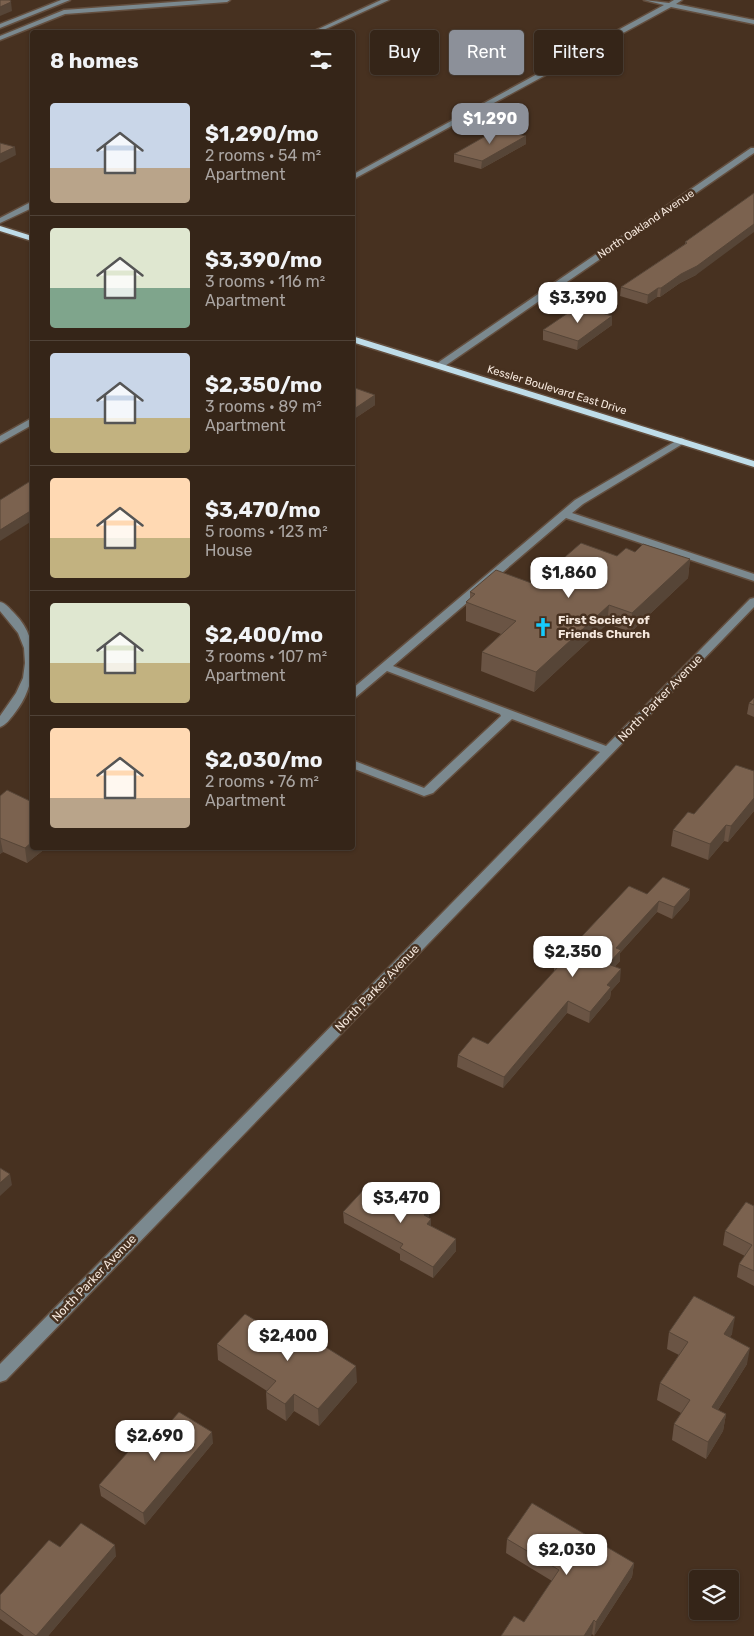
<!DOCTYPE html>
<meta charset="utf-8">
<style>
:root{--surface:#352518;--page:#403125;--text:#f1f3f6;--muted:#aaa5a2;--line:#4f4237;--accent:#8c9099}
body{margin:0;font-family:Rubik,sans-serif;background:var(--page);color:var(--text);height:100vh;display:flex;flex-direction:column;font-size:19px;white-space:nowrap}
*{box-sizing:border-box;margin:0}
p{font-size:16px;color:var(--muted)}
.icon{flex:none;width:28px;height:28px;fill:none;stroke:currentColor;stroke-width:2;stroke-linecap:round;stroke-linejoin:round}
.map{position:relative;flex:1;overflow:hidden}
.sheet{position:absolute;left:30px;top:30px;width:325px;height:820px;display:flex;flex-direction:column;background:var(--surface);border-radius:5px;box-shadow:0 1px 4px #0004,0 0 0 1px var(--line)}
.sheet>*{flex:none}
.banner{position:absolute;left:370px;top:30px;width:309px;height:45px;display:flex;gap:10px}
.fabs{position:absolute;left:689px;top:1570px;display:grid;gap:10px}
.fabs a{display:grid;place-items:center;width:50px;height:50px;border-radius:5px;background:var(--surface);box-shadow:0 1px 4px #0004,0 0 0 1px var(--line);font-size:25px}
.price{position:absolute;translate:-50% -42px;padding:0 11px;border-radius:10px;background:#fff;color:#222;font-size:16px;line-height:32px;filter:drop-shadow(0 1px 2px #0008)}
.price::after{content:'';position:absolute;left:50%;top:30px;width:15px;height:11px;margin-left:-8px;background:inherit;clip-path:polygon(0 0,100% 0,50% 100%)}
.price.selected{background:var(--accent);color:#fff}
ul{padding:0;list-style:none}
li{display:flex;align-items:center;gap:15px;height:125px;padding:0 20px}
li+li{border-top:1px solid var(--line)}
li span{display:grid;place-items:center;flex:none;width:140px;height:100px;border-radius:5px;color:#555}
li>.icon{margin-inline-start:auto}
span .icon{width:60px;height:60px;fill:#fffc;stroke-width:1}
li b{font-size:21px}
h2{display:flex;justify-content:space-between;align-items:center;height:60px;padding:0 20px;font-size:21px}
.tag{padding:0 18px;border-radius:5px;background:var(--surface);box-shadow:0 1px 4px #0004,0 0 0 1px var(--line);font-size:18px;line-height:45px}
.tag.selected{background:var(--accent);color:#fff}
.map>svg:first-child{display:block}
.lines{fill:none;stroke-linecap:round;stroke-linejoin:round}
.minor-casing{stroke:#634e3e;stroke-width:3}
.major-casing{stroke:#634e3e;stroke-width:3}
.minor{fill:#7b898f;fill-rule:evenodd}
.major{fill:#bfdde9;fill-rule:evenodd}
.wall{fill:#6a5444}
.shaded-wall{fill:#564537}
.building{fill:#7b624f;stroke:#564537}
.labels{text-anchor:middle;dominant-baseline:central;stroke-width:5;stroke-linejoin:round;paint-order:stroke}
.far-street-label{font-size:11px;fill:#f5e7dc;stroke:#473120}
.poi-label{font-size:12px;font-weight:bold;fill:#f5e7dc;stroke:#473120;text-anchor:start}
.street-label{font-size:12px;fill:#f5e7dc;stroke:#473120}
</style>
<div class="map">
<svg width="754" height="1636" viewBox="0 0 754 1636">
<rect width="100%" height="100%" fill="#473120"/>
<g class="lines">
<!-- minor casing -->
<g class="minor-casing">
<g id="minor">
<path d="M61,0H70L0,28V24Z"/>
<path d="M202,0H230L227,2L65,14L0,40V36L64,10Z"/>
<path d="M381,0H389L319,32H312Z"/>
<path d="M644,0L669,3L674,0H682L676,4L754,20V24L671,7L352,180V175L664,5Z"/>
<path d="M751,148H754V153L442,368H436V364Z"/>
<path d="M29,203H32V208L0,223V218Z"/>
<path d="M32,418V425L0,443V436Z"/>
<path d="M681,438L684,439V443L583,504L572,513L754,574V581L566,518L393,666L606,746L750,599L754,598V607L6,1380L0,1382V1364L600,752L512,719L433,793L424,796L352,768V760L424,788L501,716L500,714L387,671L356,697L352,698V689L575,500Z"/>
<path d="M0,602C6,603 10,609 15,614C42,641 37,686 14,714C10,719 6,725 0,727V716L16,693L23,678L25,663L24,648L18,633L0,611Z"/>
</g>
</g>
<!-- major casing -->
<g class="major-casing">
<g id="major">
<path d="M0,226L32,236V241L0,231Z"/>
<path d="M352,336L754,461V467L352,342Z"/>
</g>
</g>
<!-- minor -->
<use href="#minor" class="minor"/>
<!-- major -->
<use href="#major" class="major"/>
</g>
<!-- wall -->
<g class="wall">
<path d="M526,136V144L481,169L454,162V154Z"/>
<path d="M754,193L696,275L680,283L660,297H657L647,304L620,296L621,287L685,244V242Z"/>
<path d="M574,315L612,325L577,350L543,340V330Z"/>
<path d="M352,387L375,405L354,419H352Z"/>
<path d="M635,552L690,559L688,578L631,632L607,624L534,692L481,671L482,652L501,634L466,621V602L470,599V592L534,584L617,556Z"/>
<path d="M754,698V717L747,714L749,703Z"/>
<path d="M754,771V811L728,842L724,841L708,860L671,846L673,830Z"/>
<path d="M0,796L46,848L27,863L3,852L0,854Z"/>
<path d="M690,889L689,900L672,919L657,912L620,953V961L615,966L620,981L611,991L610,998L589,1023L567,1013L503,1088L457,1067L458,1055L488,1044L554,972V966L647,894Z"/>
<path d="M404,1204L429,1209V1218L431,1226L456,1239V1251L433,1278L400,1260V1254L344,1223L343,1212Z"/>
<path d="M754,1206V1286L737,1277L739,1264L745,1256L723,1245L725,1231Z"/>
<path d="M669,1332L732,1334L730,1337L747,1364L718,1410L726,1414L723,1431L706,1459L672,1440L674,1424L681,1413L657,1400L660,1383L679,1355L667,1349Z"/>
<path d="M217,1344L357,1382L319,1426L294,1411L286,1421L267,1409L266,1392L267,1391L218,1360Z"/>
<path d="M159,1435L213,1443L145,1525L101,1496L99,1485Z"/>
<path d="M507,1539L634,1563L632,1577L594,1636L592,1634L524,1622L552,1581L506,1553Z"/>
<path d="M60,1547L116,1556L48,1636H24L0,1619V1595Z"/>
</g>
<!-- shaded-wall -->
<g class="shaded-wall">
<path d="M11,2L12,11L0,16V7Z"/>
<path d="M526,136V144L481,169L482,161Z"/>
<path d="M15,147L16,155L0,163V154Z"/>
<path d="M754,224V232L696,275L680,283L660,297L661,288Z"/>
<path d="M658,288L657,297L647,304L648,295Z"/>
<path d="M612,316V325L577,350L578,341Z"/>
<path d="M375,395V405L354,419V409Z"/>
<path d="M32,510V521L0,541V530Z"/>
<path d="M690,559L688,578L631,632L632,613Z"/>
<path d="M609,605L607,624L534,692L536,672Z"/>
<path d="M754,798V811L728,842L731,826Z"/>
<path d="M726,825L724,841L708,860L710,844Z"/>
<path d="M0,837L3,852L0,854Z"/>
<path d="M32,842V848H46L27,863L25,848Z"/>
<path d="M690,889L689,900L672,919L674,907Z"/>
<path d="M659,901L657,912L620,953V961L607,975L608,964L616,948Z"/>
<path d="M621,969L620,981L611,991L610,998L589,1023L590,1012L607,985Z"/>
<path d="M568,1001L567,1013L503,1088L504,1077Z"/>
<path d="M10,1174L12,1185L0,1196V1183Z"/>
<path d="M429,1209V1221L424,1215Z"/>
<path d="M431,1219V1231L427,1224Z"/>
<path d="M456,1239V1251L433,1278V1267Z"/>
<path d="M735,1317L732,1334L721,1351L724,1334Z"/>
<path d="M750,1348L747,1364L709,1424L712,1407Z"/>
<path d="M356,1366L357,1382L319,1426L318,1409Z"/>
<path d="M294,1394V1411L286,1421L285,1404Z"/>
<path d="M726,1414L723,1431L706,1459L708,1442Z"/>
<path d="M212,1432L213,1443L145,1525L143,1513Z"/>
<path d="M115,1545L116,1556L48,1636H36Z"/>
<path d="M634,1563L632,1577L594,1636L596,1622Z"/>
<path d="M594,1620L592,1634L591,1636H584Z"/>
</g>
<!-- building -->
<g class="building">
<path d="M0,0H10L11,2L0,7Z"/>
<path d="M498,129L526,136L482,161L454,154Z"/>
<path d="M0,143L15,147L0,154Z"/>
<path d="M754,193V224L697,266L681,274L661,288H658L648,295L621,287L687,243L685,242Z"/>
<path d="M584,308L612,316L578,341L543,330L568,313L574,315Z"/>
<path d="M352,387L375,395L354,409H352Z"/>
<path d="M32,480V510L0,530V500Z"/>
<path d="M581,543L617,556L626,548L635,552L643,544L690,559L632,613L609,605L536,672L482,652L516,621L466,602L475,594L470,592L496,570L534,584Z"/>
<path d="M754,698V705L749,703Z"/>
<path d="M736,765L754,771V798L731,826L726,825L710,844L673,830L688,812L694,814Z"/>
<path d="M7,790L32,802V842L25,848L0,838V796Z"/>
<path d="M663,877L690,889L674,907L659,901L616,948L621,950L608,964L621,969L607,985L611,987L590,1012L568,1001L504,1077L458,1055L473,1037L488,1044L558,967L554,966L629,886L647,894Z"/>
<path d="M0,1168L10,1174L0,1183Z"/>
<path d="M368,1185L404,1204L409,1198L429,1209L424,1215L431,1219L427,1224L456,1239L433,1267L400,1248L403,1244L343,1212Z"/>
<path d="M746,1202L754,1206V1271L739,1264L752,1245L725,1231Z"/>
<path d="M694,1296L735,1317L724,1334L750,1348L712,1407L726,1414L708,1442L674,1424L690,1400L660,1383L688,1342L669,1332Z"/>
<path d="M245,1314L293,1343L303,1333L356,1366L318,1409L294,1394L285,1404L266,1392L276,1381L217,1344Z"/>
<path d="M179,1412L212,1432L143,1513L99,1485L149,1428L159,1435Z"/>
<path d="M532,1503L634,1563L596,1622L594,1620L584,1636H501L514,1616L524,1622L559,1570L507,1539Z"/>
<path d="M81,1523L115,1545L36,1636L0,1609V1595L49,1540L60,1547Z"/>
</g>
<!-- icons -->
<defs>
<g id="church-bare" transform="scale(1.5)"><path d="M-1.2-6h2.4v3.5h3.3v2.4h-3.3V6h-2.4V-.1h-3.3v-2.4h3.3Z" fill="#17cafb" stroke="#473120" stroke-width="2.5" paint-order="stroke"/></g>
</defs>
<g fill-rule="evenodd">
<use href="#church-bare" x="543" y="627"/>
</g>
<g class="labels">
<!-- far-street labels -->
<g class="far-street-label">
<text transform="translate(646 224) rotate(-34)">North Oakland Avenue</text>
<text transform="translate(557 390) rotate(17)">Kessler Boulevard East Drive</text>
</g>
<!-- poi labels -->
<g class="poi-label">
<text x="558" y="620">First Society of<tspan x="558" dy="14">Friends Church</tspan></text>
</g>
<!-- street labels -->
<g class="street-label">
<text transform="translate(660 698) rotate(-46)">North Parker Avenue</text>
<text transform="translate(377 988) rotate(-46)">North Parker Avenue</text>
<text transform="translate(94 1278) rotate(-46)">North Parker Avenue</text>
</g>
</g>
</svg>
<div class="fabs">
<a><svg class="icon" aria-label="layers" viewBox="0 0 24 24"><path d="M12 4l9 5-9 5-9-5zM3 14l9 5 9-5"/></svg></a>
</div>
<b class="price selected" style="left:490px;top:145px">$1,290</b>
<b class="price" style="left:578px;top:324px">$3,390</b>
<b class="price" style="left:569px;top:599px">$1,860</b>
<b class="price" style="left:573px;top:978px">$2,350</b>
<b class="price" style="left:401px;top:1224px">$3,470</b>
<b class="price" style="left:288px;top:1362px">$2,400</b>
<b class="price" style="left:155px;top:1462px">$2,690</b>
<b class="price" style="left:567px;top:1576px">$2,030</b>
<div class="banner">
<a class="tag">Buy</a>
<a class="tag selected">Rent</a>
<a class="tag">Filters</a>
</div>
<section class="sheet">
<h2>8 homes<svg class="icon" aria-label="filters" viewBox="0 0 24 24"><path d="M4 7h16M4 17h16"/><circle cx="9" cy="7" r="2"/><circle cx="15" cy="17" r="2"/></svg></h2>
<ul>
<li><span style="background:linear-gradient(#c9d6e8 65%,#b9a48a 0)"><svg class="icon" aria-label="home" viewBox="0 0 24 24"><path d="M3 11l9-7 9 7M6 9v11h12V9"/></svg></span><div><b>$1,290/mo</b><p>2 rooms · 54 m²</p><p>Apartment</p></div></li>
<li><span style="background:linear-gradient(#dfe7d0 60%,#7fa58c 0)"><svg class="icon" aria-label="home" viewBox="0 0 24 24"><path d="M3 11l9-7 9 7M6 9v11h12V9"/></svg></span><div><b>$3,390/mo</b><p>3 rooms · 116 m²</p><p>Apartment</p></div></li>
<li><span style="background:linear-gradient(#c9d6e8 65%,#c2b280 0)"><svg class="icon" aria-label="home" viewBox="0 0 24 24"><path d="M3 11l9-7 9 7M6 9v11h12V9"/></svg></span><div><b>$2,350/mo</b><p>3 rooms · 89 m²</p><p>Apartment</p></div></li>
<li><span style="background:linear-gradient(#ffd9b3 60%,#c2b280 0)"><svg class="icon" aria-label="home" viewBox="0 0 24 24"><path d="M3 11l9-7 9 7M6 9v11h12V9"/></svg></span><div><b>$3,470/mo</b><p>5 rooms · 123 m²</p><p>House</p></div></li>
<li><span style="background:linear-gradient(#dfe7d0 60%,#c2b280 0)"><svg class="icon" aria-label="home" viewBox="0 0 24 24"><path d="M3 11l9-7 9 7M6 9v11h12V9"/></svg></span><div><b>$2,400/mo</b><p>3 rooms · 107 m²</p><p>Apartment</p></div></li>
<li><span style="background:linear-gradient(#ffd9b3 70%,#b9a48a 0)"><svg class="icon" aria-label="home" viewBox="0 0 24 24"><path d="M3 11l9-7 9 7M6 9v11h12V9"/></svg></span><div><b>$2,030/mo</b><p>2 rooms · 76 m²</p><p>Apartment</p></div></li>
</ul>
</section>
</div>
